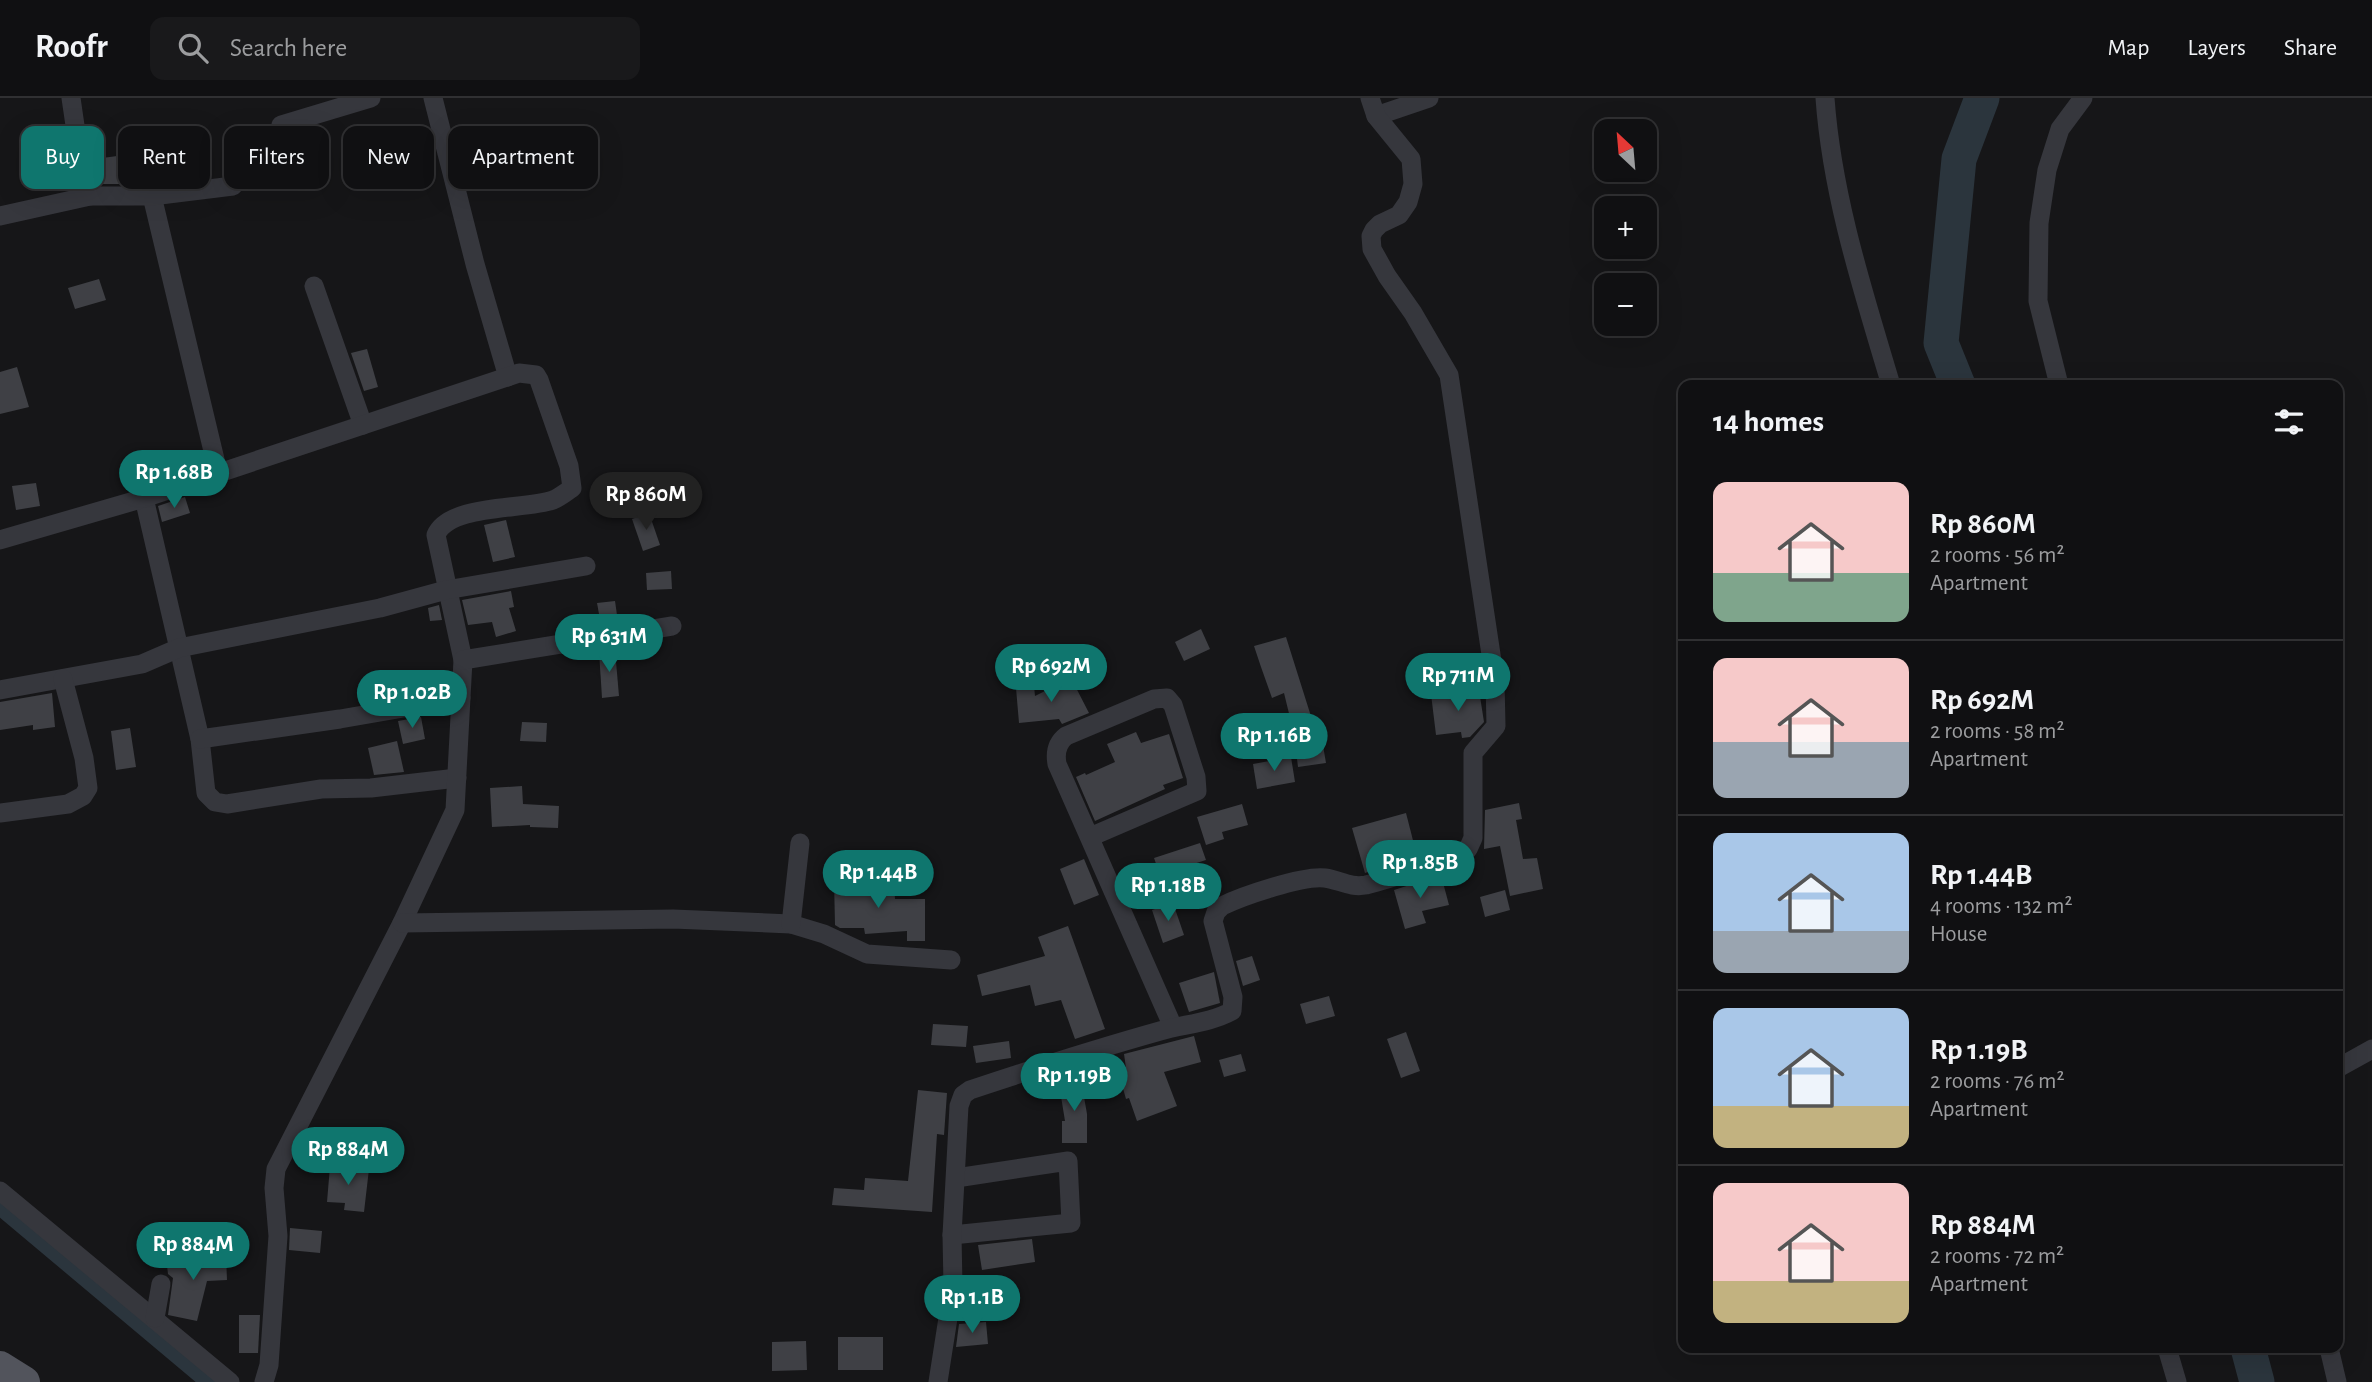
<!DOCTYPE html>
<meta charset="utf-8">
<style>
:root{--surface:#101012;--page:#19191b;--text:#f1f3f6;--muted:#9c9d9f;--line:#303032;--accent:#0f766e}
body{margin:0;font-family:"Alegreya Sans",sans-serif;background:var(--page);color:var(--text);height:100vh;display:flex;flex-direction:column;font-size:26px;white-space:nowrap}
*{box-sizing:border-box;margin:0}
p{font-size:23px;color:var(--muted)}
.icon{flex:none;width:38px;height:38px;fill:none;stroke:currentColor;stroke-width:2;stroke-linecap:round;stroke-linejoin:round}
.map{position:relative;flex:1;overflow:hidden}
.sheet{position:absolute;left:1678px;top:282px;width:665px;height:973px;display:flex;flex-direction:column;background:var(--surface);border-radius:14px;box-shadow:0 7px 28px #0002,0 0 0 2px var(--line)}
.sheet>*{flex:none}
.top-card{position:absolute;left:21px;top:28px;width:665px;height:63px;display:flex;gap:14px}
.needle{width:46px;rotate:334deg}
.tools{position:absolute;left:1594px;top:21px;display:grid;gap:14px}
.tools a{display:grid;place-items:center;width:63px;height:63px;border-radius:14px;background:var(--surface);box-shadow:0 7px 28px #0002,0 0 0 2px var(--line);font-size:35px}
.price{position:absolute;translate:-50% -60px;padding:0 16px;border-radius:24px;background:var(--accent);color:#fff;font-size:23px;line-height:46px;filter:drop-shadow(0 2px 4px #0008)}
.price::after{content:'';position:absolute;left:50%;top:42px;width:21px;height:16px;margin-left:-10px;background:inherit;clip-path:polygon(0 0,100% 0,50% 100%)}
.price.selected{background:#222;color:#fff}
ul{padding:0;list-style:none}
li{display:flex;align-items:center;gap:21px;height:175px;padding:0 35px}
li+li{border-top:2px solid var(--line)}
li span{display:grid;place-items:center;flex:none;width:196px;height:140px;border-radius:14px;color:#555}
li>.icon{margin-inline-start:auto}
span .icon{width:84px;height:84px;fill:#fffc;stroke-width:1}
li b{font-size:30px}
h2{display:flex;justify-content:space-between;align-items:center;height:84px;padding:0 35px;font-size:30px}
.pill{padding:0 24px;border-radius:14px;background:var(--surface);box-shadow:0 7px 28px #0002,0 0 0 2px var(--line);font-size:24px;line-height:63px}
.pill.selected{background:var(--accent);color:#fff}
header{display:flex;align-items:center;gap:42px;box-sizing:border-box;height:98px;padding:0 35px;background:var(--surface);border-bottom:2px solid var(--line)}
header strong{font-size:33px}
nav{display:flex;gap:38px;margin-inline-start:auto;font-size:24px}
.search{width:490px;height:63px;background:var(--page);display:flex;align-items:center;gap:18px;box-sizing:border-box;padding:0 24px;border-radius:14px;color:var(--muted);font-size:26px}
.map>svg:first-child{display:block}
.lines{fill:none;stroke-linecap:round;stroke-linejoin:round}
.canal{stroke:#2b353d;stroke-width:21}
.river{stroke:#2b353d;stroke-width:35}
.building{fill:#3f4045}
.street{stroke:#36373d;stroke-width:19}
.primary{stroke:#52545c;stroke-width:32}
</style>
<header>
<strong>Roofr</strong>
<div class="search"><svg class="icon" aria-label="search" viewBox="0 0 24 24"><circle cx="10" cy="10" r="6"/><path d="M15 15l6 6"/></svg>Search here</div>
<nav><a>Map</a><a>Layers</a><a>Share</a></nav>
</header>
<div class="map">
<svg width="2372" height="1284" viewBox="0 0 2372 1284">
<rect width="100%" height="100%" fill="#161618"/>
<g class="lines">
<!-- canal -->
<path class="canal" d="M0,1106L212,1284"/>
<!-- river -->
<g class="river">
<path d="M1958,287L1941,245L1959,61L1982,0"/>
<path d="M2248,1250L2257,1284"/>
</g>
</g>
<!-- building -->
<g class="building">
<path d="M117,58L122,86H100L95,61Z"/>
<path d="M99,181L106,202L75,211L68,190Z"/>
<path d="M367,251L378,289L364,293L351,255Z"/>
<path d="M17,269L29,309L0,316V274Z"/>
<path d="M36,385L40,408L16,412L12,388Z"/>
<path d="M185,399L190,415L162,424L158,408Z"/>
<path d="M649,415L660,447L643,453L632,421Z"/>
<path d="M506,422L515,459L493,464L484,427Z"/>
<path d="M671,473L672,491L647,492L646,475Z"/>
<path d="M511,493L514,509L509,510L516,533L496,539L492,524L468,527L462,502Z"/>
<path d="M615,503L618,524L601,527L597,505Z"/>
<path d="M439,507L442,522L430,523L428,510Z"/>
<path d="M1201,531L1210,551L1184,563L1175,544Z"/>
<path d="M1286,539L1315,631L1320,630L1326,665L1298,669L1294,636L1284,595L1272,600L1261,569L1254,548Z"/>
<path d="M615,552L619,598L602,600L599,553Z"/>
<path d="M1071,580L1089,615L1062,626L1059,621L1019,625L1016,590L1034,588L1035,598Z"/>
<path d="M1479,592L1484,624L1470,639L1462,640L1461,634L1436,637L1431,596Z"/>
<path d="M52,595L55,629L33,632V627L0,632V604Z"/>
<path d="M421,619L425,641L403,646L398,623Z"/>
<path d="M522,624L547,625L546,644L520,643Z"/>
<path d="M130,630L136,669L116,672L111,633Z"/>
<path d="M1136,634L1141,645L1169,636L1183,680L1163,687L1165,691L1095,723L1076,679L1085,675L1086,677L1115,664L1107,646Z"/>
<path d="M397,643L404,674L374,677L368,650Z"/>
<path d="M1291,659L1295,684L1257,691L1253,666Z"/>
<path d="M522,688L523,706L559,708L558,730L530,729V727L492,729L490,690Z"/>
<path d="M1519,705L1522,721L1516,722L1523,761L1537,760L1543,791L1510,798L1500,748L1484,751L1485,712Z"/>
<path d="M1242,706L1248,727L1222,734L1224,741L1206,747L1197,719Z"/>
<path d="M1406,715L1417,758L1365,775L1352,730Z"/>
<path d="M1200,745L1206,762L1184,769L1192,797L1172,803L1164,775L1160,777L1154,760Z"/>
<path d="M1084,761L1099,797L1074,807L1060,771Z"/>
<path d="M1441,777L1449,807L1422,813L1426,825L1405,831L1394,792Z"/>
<path d="M856,781L857,788L894,786L895,801H925V843H907V833L865,836L864,830H840L835,827L834,782Z"/>
<path d="M1505,792L1510,812L1485,819L1480,799Z"/>
<path d="M1173,805L1184,837L1163,845L1152,812Z"/>
<path d="M1068,828L1105,931L1075,941L1061,902L1035,908L1030,887L982,898L977,877L1045,858L1038,839Z"/>
<path d="M1252,858L1260,882L1243,888L1236,863Z"/>
<path d="M1214,874L1220,905L1189,914L1179,885Z"/>
<path d="M1329,898L1335,918L1306,926L1300,906Z"/>
<path d="M933,926L968,928L966,949L931,947Z"/>
<path d="M1406,934L1420,973L1401,980L1387,941Z"/>
<path d="M1194,938L1201,964L1164,974L1177,1008L1137,1023L1129,1000L1126,1001L1118,973L1126,970L1124,956Z"/>
<path d="M1009,943L1011,960L976,965L973,948Z"/>
<path d="M1241,956L1246,973L1224,979L1219,962Z"/>
<path d="M1081,982L1087,1016V1045H1062V1023H1065L1059,986Z"/>
<path d="M918,992L947,995L944,1037L937,1036L932,1114L832,1107L834,1090L864,1092L865,1080L908,1083Z"/>
<path d="M330,1068L369,1071L364,1114L344,1112L345,1105L327,1104Z"/>
<path d="M290,1130L322,1133L320,1155L289,1152Z"/>
<path d="M1032,1141L1035,1164L982,1172L978,1147Z"/>
<path d="M201,1156V1158L226,1157L227,1182L207,1183L197,1223L168,1217L173,1180L168,1176L166,1159Z"/>
<path d="M239,1217H260L258,1255H239Z"/>
<path d="M986,1224L988,1246L956,1249L959,1226Z"/>
<rect x="838" y="1239" width="45" height="33"/>
<path d="M806,1243L807,1272L772,1273V1244Z"/>
</g>
<g class="lines">
<!-- street -->
<g class="street">
<path d="M71,0L78,48L90,98"/>
<path d="M433,0L475,166L508,279"/>
<path d="M1825,0C1832,98 1863,193 1891,287"/>
<path d="M1376,18L1429,0"/>
<path d="M281,27L371,0"/>
<path d="M152,98L218,374"/>
<path d="M0,118L90,98H152L233,88"/>
<path d="M314,188L363,327"/>
<path d="M2059,287L2038,203L2039,125L2047,72L2060,31L2083,0"/>
<path d="M144,400L200,641L206,695L215,704L227,706L321,691L371,690L457,680"/>
<path d="M0,442L144,400L519,275L536,277L539,282L569,368L572,390C566,394 560,399 553,402C524,412 449,406 436,437L463,562L455,712L402,825L276,1071L274,1090L278,1138L269,1267L264,1284"/>
<path d="M463,562L672,528"/>
<path d="M0,592L142,566L179,550L380,510L446,492L586,468"/>
<path d="M200,641L340,621L461,600"/>
<path d="M0,715L68,706L83,698L88,690L84,660L63,581"/>
<path d="M1090,739L1197,693L1196,679L1173,607L1167,600L1154,601L1066,638C1057,645 1055,655 1057,666L1173,929"/>
<path d="M402,825L673,821L791,826L824,836L867,856L951,862"/>
<path d="M791,826L800,745"/>
<path d="M2338,970L2372,951"/>
<path d="M0,1093L230,1284"/>
<path d="M952,1137L1071,1125L1068,1063L956,1080"/>
<path d="M155,1220L161,1186"/>
<path d="M2167,1250L2177,1284"/>
<path d="M2329,1250L2337,1284"/>
<path d="M938,1284L953,1188L952,1137L959,1008L963,997L970,992C1033,971 1096,951 1160,933C1184,926 1210,925 1232,913L1233,899L1213,823L1216,814L1222,808C1242,798 1304,777 1325,780C1340,782 1350,790 1366,787C1399,779 1436,764 1468,751L1473,740V655L1496,628L1495,583L1449,277L1413,215L1387,178L1372,151L1371,138L1374,132L1380,126L1399,117L1408,104L1413,86L1411,61L1376,18L1370,0"/>
</g>
<!-- primary -->
<path class="primary" d="M0,1269L24,1284"/>
</g>
</svg>
<div class="tools">
<a><svg class="needle" viewBox="-14 -14 28 28"><path d="M0-13l5 13h-10z" fill="#e53935"/><path d="M0 13l5-13h-10z" fill="#9c9d9f"/></svg></a>
<a>+</a>
<a>−</a>
</div>
<b class="price" style="left:174px;top:412px">Rp 1.68B</b>
<b class="price selected" style="left:646px;top:434px">Rp 860M</b>
<b class="price" style="left:609px;top:576px">Rp 631M</b>
<b class="price" style="left:1051px;top:606px">Rp 692M</b>
<b class="price" style="left:1458px;top:615px">Rp 711M</b>
<b class="price" style="left:412px;top:632px">Rp 1.02B</b>
<b class="price" style="left:1274px;top:675px">Rp 1.16B</b>
<b class="price" style="left:1420px;top:802px">Rp 1.85B</b>
<b class="price" style="left:878px;top:812px">Rp 1.44B</b>
<b class="price" style="left:1168px;top:825px">Rp 1.18B</b>
<b class="price" style="left:1074px;top:1015px">Rp 1.19B</b>
<b class="price" style="left:348px;top:1089px">Rp 884M</b>
<b class="price" style="left:193px;top:1184px">Rp 884M</b>
<b class="price" style="left:972px;top:1237px">Rp 1.1B</b>
<div class="top-card">
<a class="pill selected">Buy</a>
<a class="pill">Rent</a>
<a class="pill">Filters</a>
<a class="pill">New</a>
<a class="pill">Apartment</a>
</div>
<section class="sheet">
<h2>14 homes<svg class="icon" aria-label="filters" viewBox="0 0 24 24"><path d="M4 7h16M4 17h16"/><circle cx="9" cy="7" r="2"/><circle cx="15" cy="17" r="2"/></svg></h2>
<ul>
<li><span style="background:linear-gradient(#f6c9c9 65%,#7fa58c 0)"><svg class="icon" aria-label="home" viewBox="0 0 24 24"><path d="M3 11l9-7 9 7M6 9v11h12V9"/></svg></span><div><b>Rp 860M</b><p>2 rooms · 56 m²</p><p>Apartment</p></div></li>
<li><span style="background:linear-gradient(#f6c9c9 60%,#9aa5b1 0)"><svg class="icon" aria-label="home" viewBox="0 0 24 24"><path d="M3 11l9-7 9 7M6 9v11h12V9"/></svg></span><div><b>Rp 692M</b><p>2 rooms · 58 m²</p><p>Apartment</p></div></li>
<li><span style="background:linear-gradient(#a9c7e8 70%,#9aa5b1 0)"><svg class="icon" aria-label="home" viewBox="0 0 24 24"><path d="M3 11l9-7 9 7M6 9v11h12V9"/></svg></span><div><b>Rp 1.44B</b><p>4 rooms · 132 m²</p><p>House</p></div></li>
<li><span style="background:linear-gradient(#a9c7e8 70%,#c2b280 0)"><svg class="icon" aria-label="home" viewBox="0 0 24 24"><path d="M3 11l9-7 9 7M6 9v11h12V9"/></svg></span><div><b>Rp 1.19B</b><p>2 rooms · 76 m²</p><p>Apartment</p></div></li>
<li><span style="background:linear-gradient(#f6c9c9 70%,#c2b280 0)"><svg class="icon" aria-label="home" viewBox="0 0 24 24"><path d="M3 11l9-7 9 7M6 9v11h12V9"/></svg></span><div><b>Rp 884M</b><p>2 rooms · 72 m²</p><p>Apartment</p></div></li>
</ul>
</section>
</div>
